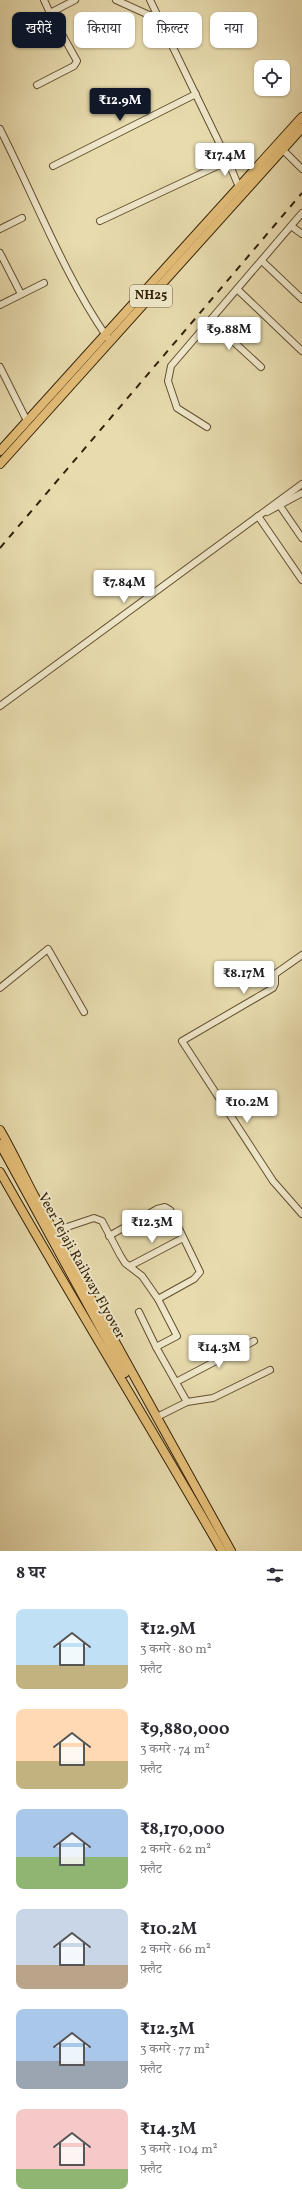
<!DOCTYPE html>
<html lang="hi">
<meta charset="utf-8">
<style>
:root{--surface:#fff;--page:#f2f2f3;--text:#2b2b33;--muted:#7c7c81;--accent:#111827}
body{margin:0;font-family:Vollkorn,"Noto Serif Devanagari",serif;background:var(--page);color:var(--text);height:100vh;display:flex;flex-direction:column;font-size:15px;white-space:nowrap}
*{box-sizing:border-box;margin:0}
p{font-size:13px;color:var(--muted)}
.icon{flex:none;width:22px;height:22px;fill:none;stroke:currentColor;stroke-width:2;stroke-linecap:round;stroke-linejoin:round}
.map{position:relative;height:1551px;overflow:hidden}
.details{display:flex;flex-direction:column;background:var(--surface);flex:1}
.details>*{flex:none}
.guide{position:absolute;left:12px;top:12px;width:278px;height:36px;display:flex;gap:8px}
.tools{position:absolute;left:254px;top:60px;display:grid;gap:8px}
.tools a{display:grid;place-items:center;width:36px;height:36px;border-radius:8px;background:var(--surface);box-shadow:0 1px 3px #0004;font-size:20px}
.price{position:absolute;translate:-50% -34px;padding:0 9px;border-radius:4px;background:#fff;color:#222;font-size:13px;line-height:26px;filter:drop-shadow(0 1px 2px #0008)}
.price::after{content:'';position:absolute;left:50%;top:24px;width:12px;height:9px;margin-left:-6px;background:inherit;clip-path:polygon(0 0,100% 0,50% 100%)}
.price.selected{background:var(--accent);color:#fff}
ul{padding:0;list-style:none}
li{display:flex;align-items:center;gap:12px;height:100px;padding:0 16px}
li span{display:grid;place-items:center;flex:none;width:112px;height:80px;border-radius:8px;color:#555}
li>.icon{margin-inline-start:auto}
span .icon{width:48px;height:48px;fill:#fffc;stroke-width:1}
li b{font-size:17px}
h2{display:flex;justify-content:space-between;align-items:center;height:48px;padding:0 16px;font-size:17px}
.chip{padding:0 14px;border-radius:8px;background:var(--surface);box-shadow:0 1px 3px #0004;font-size:14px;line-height:36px}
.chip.selected{background:var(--accent);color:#fff}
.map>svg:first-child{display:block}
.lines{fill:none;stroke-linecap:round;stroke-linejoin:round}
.minor-casing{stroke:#625032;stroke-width:8}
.major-casing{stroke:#352208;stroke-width:10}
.minor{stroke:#f0e8cb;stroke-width:6}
.major{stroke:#e4be78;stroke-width:8}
.rail{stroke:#352208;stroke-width:2;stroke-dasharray:7 7;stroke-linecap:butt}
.labels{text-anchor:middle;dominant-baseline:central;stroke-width:4;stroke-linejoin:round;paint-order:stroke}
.shield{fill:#f0e8cb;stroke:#6d5d42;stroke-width:1}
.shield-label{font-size:13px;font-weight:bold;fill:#352208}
.street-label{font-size:14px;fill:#352208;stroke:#f0e8cb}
</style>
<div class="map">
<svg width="302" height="1551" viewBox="0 0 302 1551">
<rect width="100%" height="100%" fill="#e8dcaf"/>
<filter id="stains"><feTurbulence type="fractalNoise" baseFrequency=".005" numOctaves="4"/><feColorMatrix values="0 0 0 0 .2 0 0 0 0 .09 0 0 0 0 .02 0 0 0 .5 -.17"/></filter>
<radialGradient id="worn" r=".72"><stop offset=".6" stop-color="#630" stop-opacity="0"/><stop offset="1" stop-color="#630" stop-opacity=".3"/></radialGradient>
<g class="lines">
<!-- minor casing -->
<g class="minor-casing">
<g id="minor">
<path d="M44,0L50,13"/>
<path d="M116,0L160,20"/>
<path d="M150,0L228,161L239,187"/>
<path d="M37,85L74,66L77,61L50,13L75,0"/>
<path d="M0,129C34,196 65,277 107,337"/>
<path d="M280,147L302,169"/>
<path d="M53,166L196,94"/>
<path d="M100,221L228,161"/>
<path d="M291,226L302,234"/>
<path d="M0,229L22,218"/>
<path d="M0,253L21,294"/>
<path d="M262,261L302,299"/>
<path d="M237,289L302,351"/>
<path d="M0,305L44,283"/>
<path d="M211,321L261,367"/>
<path d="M0,367L27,421"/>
<path d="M207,427L177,408L168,381L171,366L302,213"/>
<path d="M280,506L302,538"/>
<path d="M267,512L302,493"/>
<path d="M258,516L302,580"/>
<path d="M0,706L302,484"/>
<path d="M302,955L275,974V984L273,988L182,1041L273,1181L302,1214"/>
<path d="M0,988L48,949L84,1012"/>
<path d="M55,1231L94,1218L102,1221L120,1255L125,1263L142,1276L158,1299L177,1336L156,1347L187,1402"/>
<path d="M109,1236L157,1209L165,1207L170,1210L200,1272L194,1279L158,1299"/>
<path d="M130,1266L183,1238"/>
<path d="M139,1312L156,1347"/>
<path d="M176,1382L254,1341"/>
<path d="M159,1416L187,1402L213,1398L270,1370"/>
</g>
</g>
<!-- major casing -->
<g class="major-casing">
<g id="major">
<path d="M0,451L302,117"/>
<path d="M0,464L302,128"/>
<path d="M0,1130C13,1152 23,1175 35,1197C101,1315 165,1434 231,1551"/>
<path d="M0,1144L125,1373"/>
<path d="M0,1172C72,1299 149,1424 222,1551"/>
</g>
</g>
<!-- minor -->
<use href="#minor" class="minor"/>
<!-- major -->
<use href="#major" class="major"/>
<!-- rail -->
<path class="rail" d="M0,548L302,193"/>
</g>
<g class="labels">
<!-- shield labels -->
<rect class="shield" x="130" y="285" width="42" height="22" rx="3"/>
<g class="shield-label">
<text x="151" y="296">NH25</text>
</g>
<!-- street labels -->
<g class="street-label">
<text transform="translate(81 1266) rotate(61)">Veer Tejaji Railway Flyover</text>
</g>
</g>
<rect width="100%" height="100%" filter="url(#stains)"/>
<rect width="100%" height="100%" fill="url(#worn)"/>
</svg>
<div class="tools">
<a><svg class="icon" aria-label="locate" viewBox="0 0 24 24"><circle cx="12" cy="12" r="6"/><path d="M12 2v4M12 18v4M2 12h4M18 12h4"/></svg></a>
</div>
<b class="price selected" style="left:120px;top:122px">₹12.9M</b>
<b class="price" style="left:225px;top:177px">₹17.4M</b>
<b class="price" style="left:229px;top:351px">₹9.88M</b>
<b class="price" style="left:124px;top:604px">₹7.84M</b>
<b class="price" style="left:244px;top:995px">₹8.17M</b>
<b class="price" style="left:247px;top:1124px">₹10.2M</b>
<b class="price" style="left:152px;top:1244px">₹12.3M</b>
<b class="price" style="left:219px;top:1369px">₹14.3M</b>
<div class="guide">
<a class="chip selected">खरीदें</a>
<a class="chip">किराया</a>
<a class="chip">फ़िल्टर</a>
<a class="chip">नया</a>
</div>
</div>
<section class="details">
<h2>8 घर<svg class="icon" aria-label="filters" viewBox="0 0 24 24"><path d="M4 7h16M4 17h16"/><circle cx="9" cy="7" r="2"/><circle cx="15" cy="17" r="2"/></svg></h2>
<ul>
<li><span style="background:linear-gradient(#bfe0f5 70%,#c2b280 0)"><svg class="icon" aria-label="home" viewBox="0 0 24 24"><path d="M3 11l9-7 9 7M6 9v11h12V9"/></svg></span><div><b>₹12.9M</b><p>3 कमरे · 80 m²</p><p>फ़्लैट</p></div></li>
<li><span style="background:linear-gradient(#ffd9b3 65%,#c2b280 0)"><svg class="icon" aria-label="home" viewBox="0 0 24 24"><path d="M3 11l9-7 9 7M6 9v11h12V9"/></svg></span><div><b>₹9,880,000</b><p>3 कमरे · 74 m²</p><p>फ़्लैट</p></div></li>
<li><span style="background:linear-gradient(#a9c7e8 60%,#8fb573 0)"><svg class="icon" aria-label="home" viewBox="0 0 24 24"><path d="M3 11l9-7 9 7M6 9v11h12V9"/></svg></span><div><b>₹8,170,000</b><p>2 कमरे · 62 m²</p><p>फ़्लैट</p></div></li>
<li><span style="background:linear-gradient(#c9d6e8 70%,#b9a48a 0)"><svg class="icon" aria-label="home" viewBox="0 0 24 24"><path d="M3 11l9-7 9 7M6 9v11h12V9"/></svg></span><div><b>₹10.2M</b><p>2 कमरे · 66 m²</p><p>फ़्लैट</p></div></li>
<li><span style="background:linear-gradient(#a9c7e8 65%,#9aa5b1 0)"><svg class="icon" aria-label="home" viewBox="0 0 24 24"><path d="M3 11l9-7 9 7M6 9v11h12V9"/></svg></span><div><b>₹12.3M</b><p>3 कमरे · 77 m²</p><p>फ़्लैट</p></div></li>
<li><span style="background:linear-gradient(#f6c9c9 75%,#8fb573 0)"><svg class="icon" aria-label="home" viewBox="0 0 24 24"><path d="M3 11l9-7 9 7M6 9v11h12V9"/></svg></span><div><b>₹14.3M</b><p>3 कमरे · 104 m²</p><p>फ़्लैट</p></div></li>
</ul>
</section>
